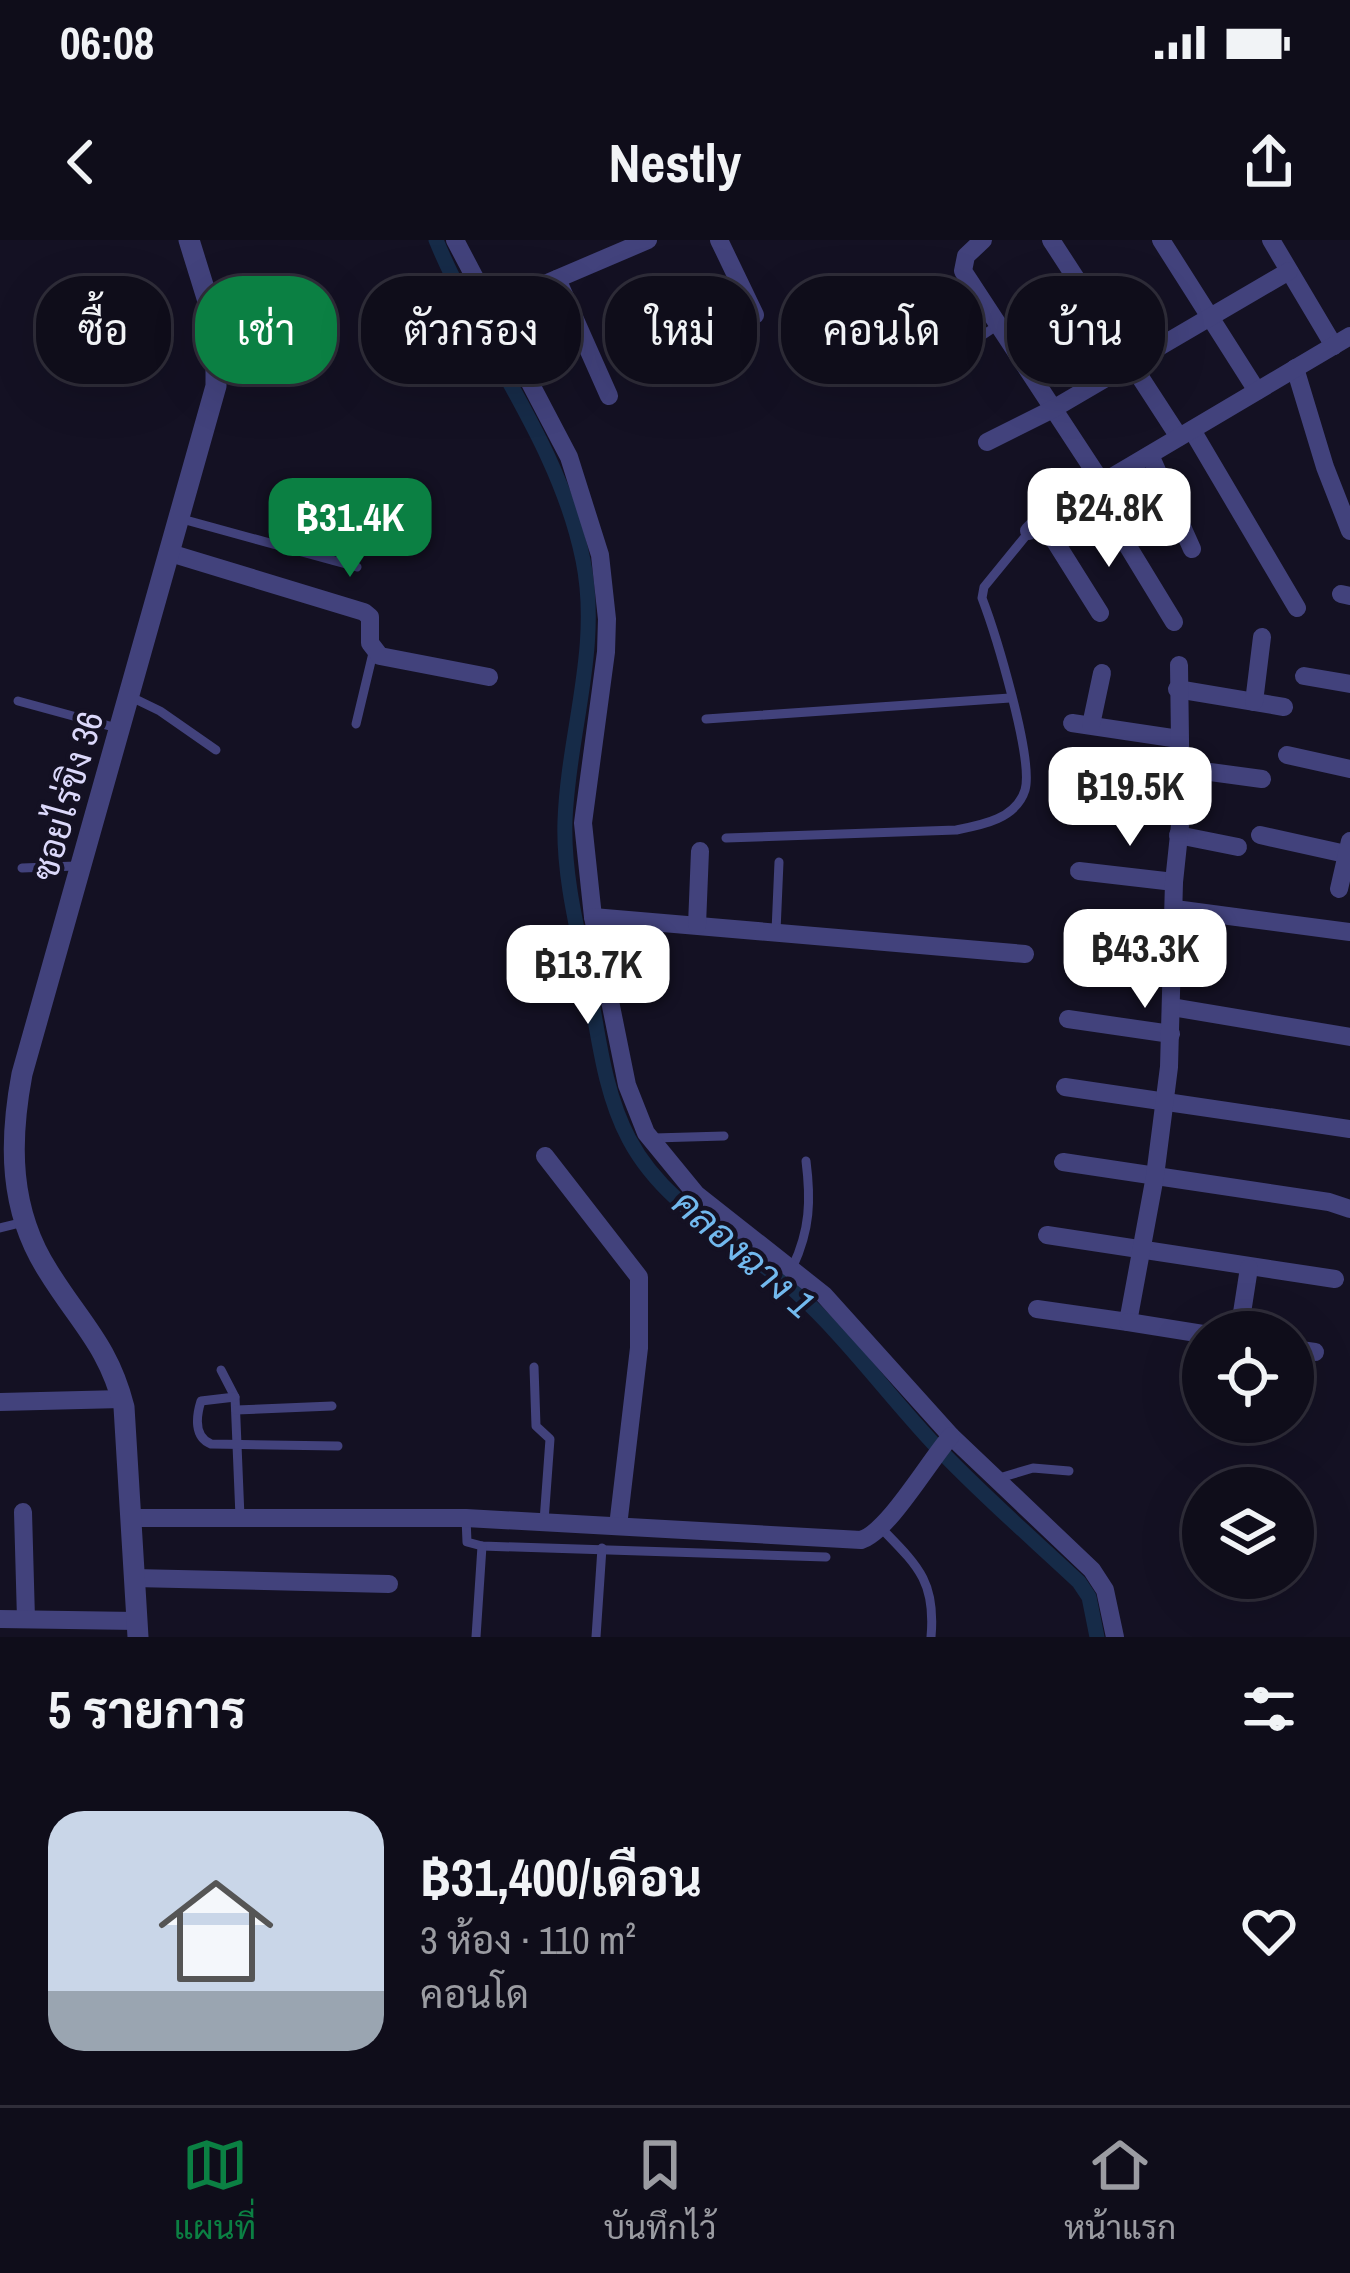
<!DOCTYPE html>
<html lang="th">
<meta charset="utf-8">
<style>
:root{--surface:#0f0d1a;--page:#1d1b27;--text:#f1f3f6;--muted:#9b9ca2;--line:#2f2d39;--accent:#0b8043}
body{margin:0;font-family:"Archivo Narrow",Sarabun,sans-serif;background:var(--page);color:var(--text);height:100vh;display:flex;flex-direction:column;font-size:45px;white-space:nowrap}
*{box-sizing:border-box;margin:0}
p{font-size:39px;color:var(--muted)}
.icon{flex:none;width:66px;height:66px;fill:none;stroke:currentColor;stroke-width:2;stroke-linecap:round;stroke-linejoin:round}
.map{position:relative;height:1397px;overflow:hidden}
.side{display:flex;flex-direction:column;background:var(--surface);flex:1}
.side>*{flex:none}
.guide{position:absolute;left:36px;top:36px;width:1278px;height:108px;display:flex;gap:24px}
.controls{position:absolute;left:1182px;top:1071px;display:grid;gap:24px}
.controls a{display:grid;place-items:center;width:132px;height:132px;border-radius:50%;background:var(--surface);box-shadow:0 12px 48px #0002,0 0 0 3px var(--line);font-size:60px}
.price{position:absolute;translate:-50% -102px;padding:0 27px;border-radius:24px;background:#fff;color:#222;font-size:39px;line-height:78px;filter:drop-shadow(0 3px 6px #0008)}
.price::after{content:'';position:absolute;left:50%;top:72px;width:36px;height:27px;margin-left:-18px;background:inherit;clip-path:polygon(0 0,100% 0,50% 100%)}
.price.current{background:var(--accent);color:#fff}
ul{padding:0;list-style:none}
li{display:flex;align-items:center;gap:36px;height:300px;padding:0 48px}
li+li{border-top:3px solid var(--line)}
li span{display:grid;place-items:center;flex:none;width:336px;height:240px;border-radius:36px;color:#555}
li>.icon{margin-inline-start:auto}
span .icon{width:144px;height:144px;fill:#fffc;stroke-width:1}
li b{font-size:51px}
h2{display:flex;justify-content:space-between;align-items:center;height:144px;padding:0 48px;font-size:51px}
.chip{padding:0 42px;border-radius:48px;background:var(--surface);box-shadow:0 12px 48px #0002,0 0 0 3px var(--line);font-size:42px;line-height:108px}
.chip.current{background:var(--accent);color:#fff}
.status{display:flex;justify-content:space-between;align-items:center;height:84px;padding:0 60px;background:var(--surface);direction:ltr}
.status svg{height:33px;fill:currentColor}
header{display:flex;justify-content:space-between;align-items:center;height:156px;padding:0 48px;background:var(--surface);font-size:54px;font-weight:800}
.dock{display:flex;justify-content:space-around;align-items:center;height:168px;border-top:3px solid var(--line);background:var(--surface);font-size:33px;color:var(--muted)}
.dock a{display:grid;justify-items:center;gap:6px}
.dock .current{color:var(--accent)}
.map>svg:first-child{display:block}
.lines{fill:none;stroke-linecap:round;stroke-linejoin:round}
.canal{stroke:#162b48;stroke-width:15}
.service{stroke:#42427c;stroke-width:9}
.minor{stroke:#42427c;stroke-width:18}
.tertiary{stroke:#42427c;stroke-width:21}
.labels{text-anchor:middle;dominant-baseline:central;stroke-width:9;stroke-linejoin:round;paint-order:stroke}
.street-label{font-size:36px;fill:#dbd8fa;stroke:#141123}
.water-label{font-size:39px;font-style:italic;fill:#72b9ee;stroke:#141123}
</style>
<div class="status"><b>06:08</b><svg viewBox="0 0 49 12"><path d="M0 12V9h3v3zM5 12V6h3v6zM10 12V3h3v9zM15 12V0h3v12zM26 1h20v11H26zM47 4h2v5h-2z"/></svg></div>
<header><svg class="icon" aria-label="back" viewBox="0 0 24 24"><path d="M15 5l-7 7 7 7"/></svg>Nestly<svg class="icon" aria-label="share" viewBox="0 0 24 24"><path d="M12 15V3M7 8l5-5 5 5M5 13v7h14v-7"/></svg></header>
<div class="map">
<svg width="1350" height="1397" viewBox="0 0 1350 1397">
<rect width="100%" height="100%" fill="#141123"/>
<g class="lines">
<!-- canal -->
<path class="canal" d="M436,0C481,109 559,202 583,320C601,408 568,493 565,581C563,637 579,696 590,751C599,800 605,854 629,899C666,969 739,1001 795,1051C846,1097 888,1155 935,1205C980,1253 1031,1297 1079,1342L1089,1357L1097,1397"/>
<!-- service -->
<g class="service">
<path d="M902,126L977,99L998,85"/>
<path d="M182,279L357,327"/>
<path d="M129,456L160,471L216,510"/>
<path d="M18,461L117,488"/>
<path d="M706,479L1010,458"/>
<path d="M356,484L373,413"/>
<path d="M726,598L956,590C982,585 1016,579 1025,550C1034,519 995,392 982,358L984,347L1029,292"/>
<path d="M22,628L76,626"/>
<path d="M776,691L779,622"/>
<path d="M654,898L724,896"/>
<path d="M0,988L24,982"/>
<path d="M793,1026C810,990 811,960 806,921"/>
<path d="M534,1127L536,1186L550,1199L544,1281"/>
<path d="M221,1130L235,1157L240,1277"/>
<path d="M235,1157L201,1161C196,1177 194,1197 211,1204L338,1206"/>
<path d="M236,1170L332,1166"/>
<path d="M996,1239L1033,1228L1069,1231"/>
<path d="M466,1278L467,1302L482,1306L826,1317"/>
<path d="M882,1289C918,1326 936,1342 931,1397"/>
<path d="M476,1397L482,1306"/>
<path d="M596,1397L602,1308"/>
</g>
<!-- minor -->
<g class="minor">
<path d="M455,0L569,217L600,315L607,379L606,412L583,583L593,677L611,766L627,845L646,893L696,954L824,1055L951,1196L1092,1330L1105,1350L1115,1397"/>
<path d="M719,0L755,75"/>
<path d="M983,0L966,16L963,31L1102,243"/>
<path d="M1051,0L1179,197"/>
<path d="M1161,0L1257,151"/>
<path d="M1271,0L1334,106"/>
<path d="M557,39L609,156"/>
<path d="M491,67L648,0"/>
<path d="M1295,128L1325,227L1350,291"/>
<path d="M1192,190L1297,368"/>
<path d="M987,202L1053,169L1289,31"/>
<path d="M1150,215L1192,309"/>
<path d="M1093,249L1174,382"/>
<path d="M1041,279L1100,373"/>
<path d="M1029,291L1041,279L1350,96"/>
<path d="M170,313L364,372L370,377V403L380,416L489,437"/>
<path d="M1341,354L1350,356"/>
<path d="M1304,436L1350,444"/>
<path d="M1177,449L1284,467"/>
<path d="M1254,462L1262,397"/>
<path d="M1072,483L1179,499"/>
<path d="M1091,485L1102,433"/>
<path d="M1287,515L1350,529"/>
<path d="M1181,528L1262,539"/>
<path d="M1084,559L1181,576"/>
<path d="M1178,595L1238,607"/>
<path d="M1260,595L1350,615"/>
<path d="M1079,631L1174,642"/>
<path d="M1339,649L1350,601"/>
<path d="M1175,669L1350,692"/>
<path d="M593,677L1025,714"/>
<path d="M697,685L700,611"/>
<path d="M1073,705L1172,717"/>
<path d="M1172,767L1350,797"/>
<path d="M1068,779L1171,794"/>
<path d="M1065,847L1350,889"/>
<path d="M545,916L639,1037V1108L618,1286"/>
<path d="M1063,922L1329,962L1350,969"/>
<path d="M1047,995L1335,1039"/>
<path d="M1037,1069L1128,1082L1155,936L1169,827L1174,642L1181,576L1179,425"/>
<path d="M1128,1082L1203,1094"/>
<path d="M1239,1092L1249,1028"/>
<path d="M1293,1109L1315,1112"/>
<path d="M0,1162L122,1159"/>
<path d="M23,1272L26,1379"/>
<path d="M131,1278H466L861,1300C888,1292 929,1221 951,1196"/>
<path d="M134,1338L389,1344"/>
<path d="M0,1379L137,1381"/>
</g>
<!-- tertiary -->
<path class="tertiary" d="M138,1397L124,1167C108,1105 80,1083 48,1031C9,970 9,903 22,834L216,146V87L189,0"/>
</g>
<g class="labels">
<!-- street labels -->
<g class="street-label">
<text transform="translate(67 556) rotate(-74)">ซอยไร่ขิง 36</text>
</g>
<!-- water labels -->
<g class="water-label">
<text transform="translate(744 1013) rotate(41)">คลองฉาง 1</text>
</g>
</g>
</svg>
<div class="controls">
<a><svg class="icon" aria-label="locate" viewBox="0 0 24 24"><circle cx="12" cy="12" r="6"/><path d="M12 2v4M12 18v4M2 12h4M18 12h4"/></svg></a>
<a><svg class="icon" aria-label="layers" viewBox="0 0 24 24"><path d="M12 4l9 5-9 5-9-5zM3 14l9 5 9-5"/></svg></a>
</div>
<b class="price" style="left:1109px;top:330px">฿24.8K</b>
<b class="price current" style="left:350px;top:340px">฿31.4K</b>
<b class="price" style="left:1130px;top:609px">฿19.5K</b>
<b class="price" style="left:1145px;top:771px">฿43.3K</b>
<b class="price" style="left:588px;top:787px">฿13.7K</b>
<div class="guide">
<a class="chip">ซื้อ</a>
<a class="chip current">เช่า</a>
<a class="chip">ตัวกรอง</a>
<a class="chip">ใหม่</a>
<a class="chip">คอนโด</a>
<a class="chip">บ้าน</a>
</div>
</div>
<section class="side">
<h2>5 รายการ<svg class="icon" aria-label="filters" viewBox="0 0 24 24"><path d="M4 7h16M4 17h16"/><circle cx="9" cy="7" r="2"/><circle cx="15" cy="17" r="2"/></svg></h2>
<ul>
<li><span style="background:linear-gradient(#c9d6e8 75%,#9aa5b1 0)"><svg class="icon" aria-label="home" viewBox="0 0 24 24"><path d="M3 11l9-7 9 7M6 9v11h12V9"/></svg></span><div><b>฿31,400/เดือน</b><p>3 ห้อง · 110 m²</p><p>คอนโด</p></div><svg class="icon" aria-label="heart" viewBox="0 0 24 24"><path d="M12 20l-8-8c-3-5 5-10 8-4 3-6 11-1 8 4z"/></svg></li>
</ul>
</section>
<nav class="dock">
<a class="current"><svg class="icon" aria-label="map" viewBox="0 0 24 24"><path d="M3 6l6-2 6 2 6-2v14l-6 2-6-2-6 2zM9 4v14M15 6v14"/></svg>แผนที่</a>
<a><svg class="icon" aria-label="saved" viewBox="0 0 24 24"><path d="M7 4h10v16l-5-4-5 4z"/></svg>บันทึกไว้</a>
<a><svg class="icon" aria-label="home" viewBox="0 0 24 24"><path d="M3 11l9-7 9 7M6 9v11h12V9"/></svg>หน้าแรก</a>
</nav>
